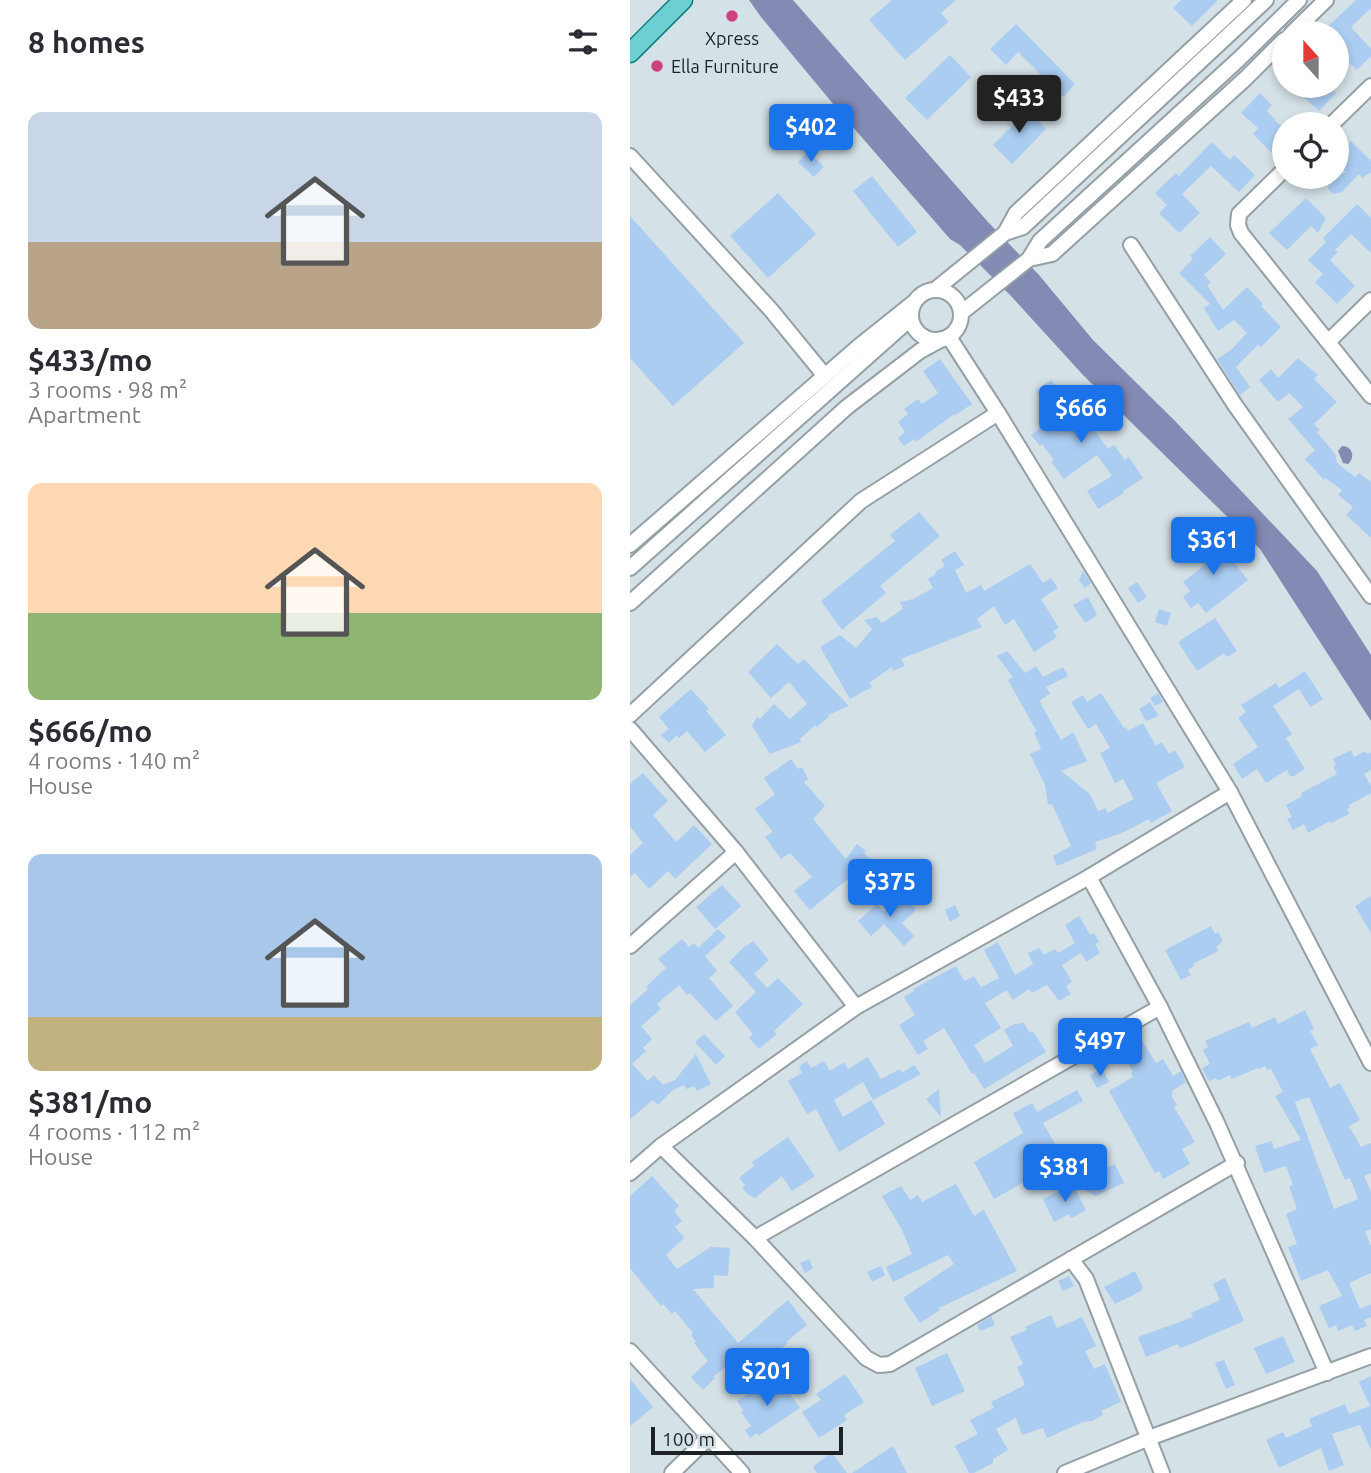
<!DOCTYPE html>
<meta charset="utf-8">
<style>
:root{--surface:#fff;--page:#f7f7f7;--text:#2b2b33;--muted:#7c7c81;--accent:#1a73e8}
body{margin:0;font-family:Ubuntu,sans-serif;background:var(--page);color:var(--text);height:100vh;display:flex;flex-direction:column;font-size:26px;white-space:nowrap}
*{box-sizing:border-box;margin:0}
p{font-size:23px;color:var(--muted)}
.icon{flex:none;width:38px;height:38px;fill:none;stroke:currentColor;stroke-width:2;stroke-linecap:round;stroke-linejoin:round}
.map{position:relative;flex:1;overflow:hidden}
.drawer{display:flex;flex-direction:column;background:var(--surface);width:630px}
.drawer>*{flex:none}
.needle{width:46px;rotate:339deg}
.fabs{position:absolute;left:642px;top:21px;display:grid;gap:14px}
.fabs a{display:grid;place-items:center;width:77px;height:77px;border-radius:50%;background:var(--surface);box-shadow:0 4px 10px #0003;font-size:35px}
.scale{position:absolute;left:21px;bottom:18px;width:192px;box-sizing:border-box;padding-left:7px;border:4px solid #1d2224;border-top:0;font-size:19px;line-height:24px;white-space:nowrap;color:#1d2224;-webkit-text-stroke:5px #d4e1e6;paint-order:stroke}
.price{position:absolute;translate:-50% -60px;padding:0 16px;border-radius:7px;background:var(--accent);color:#fff;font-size:23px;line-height:46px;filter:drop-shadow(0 2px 4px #0008)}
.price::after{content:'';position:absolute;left:50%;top:42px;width:21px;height:16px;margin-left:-10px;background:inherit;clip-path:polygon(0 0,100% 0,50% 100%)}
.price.current{background:#222;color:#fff}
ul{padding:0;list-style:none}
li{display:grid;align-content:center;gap:14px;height:371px;padding:0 28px}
li span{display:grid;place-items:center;height:217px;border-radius:14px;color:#555}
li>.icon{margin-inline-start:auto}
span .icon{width:126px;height:126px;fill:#fffc;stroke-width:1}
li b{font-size:30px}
h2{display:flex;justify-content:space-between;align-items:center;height:84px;padding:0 28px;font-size:30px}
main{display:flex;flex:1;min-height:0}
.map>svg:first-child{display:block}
.water{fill:#838ab4}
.building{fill:#abcdf2;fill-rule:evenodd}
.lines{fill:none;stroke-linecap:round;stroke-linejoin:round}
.minor-casing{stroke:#94a0a5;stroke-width:18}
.major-casing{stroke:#117e81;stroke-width:21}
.minor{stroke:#fff;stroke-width:14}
.major{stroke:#6dcfd1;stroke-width:18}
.poi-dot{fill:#ca4280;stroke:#d4e1e6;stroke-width:2.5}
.labels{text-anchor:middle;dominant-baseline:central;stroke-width:7;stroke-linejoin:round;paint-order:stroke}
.poi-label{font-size:18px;fill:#1d2224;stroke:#d4e1e6}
</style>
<main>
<section class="drawer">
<h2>8 homes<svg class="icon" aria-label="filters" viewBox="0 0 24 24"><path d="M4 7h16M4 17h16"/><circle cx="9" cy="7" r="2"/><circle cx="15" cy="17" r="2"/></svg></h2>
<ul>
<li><span style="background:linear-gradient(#c9d6e8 60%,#b9a48a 0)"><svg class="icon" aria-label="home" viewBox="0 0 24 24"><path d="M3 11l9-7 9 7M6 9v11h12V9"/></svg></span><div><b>$433/mo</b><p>3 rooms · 98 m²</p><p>Apartment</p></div></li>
<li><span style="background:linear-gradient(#ffd9b3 60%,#8fb573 0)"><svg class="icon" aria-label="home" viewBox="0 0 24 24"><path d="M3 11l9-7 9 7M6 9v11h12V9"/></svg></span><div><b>$666/mo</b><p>4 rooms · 140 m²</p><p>House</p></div></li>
<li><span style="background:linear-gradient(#a9c7e8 75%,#c2b280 0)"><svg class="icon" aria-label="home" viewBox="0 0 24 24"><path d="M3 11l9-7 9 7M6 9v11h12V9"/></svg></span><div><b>$381/mo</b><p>4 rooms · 112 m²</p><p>House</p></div></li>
</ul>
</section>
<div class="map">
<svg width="741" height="1473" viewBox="0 0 741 1473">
<rect width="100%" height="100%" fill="#d4e1e6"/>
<!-- water -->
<g class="water">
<path d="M119,0H163L358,222L409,275L463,340L545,421L687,571L741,655V721L630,549L453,375L381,296L330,245L320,239L209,111L131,17Z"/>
<path d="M712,446C722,446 726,457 718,464L713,463L708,451Z"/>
</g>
<!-- building -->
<g class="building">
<path d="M262,0H326L311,13L318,22L275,60L239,20Z"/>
<path d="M551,0H588L562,26L543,8Z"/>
<path d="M726,0H741V8L721,27L741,49V56L727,70L707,50V33H691Z"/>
<path d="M386,24L445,84L433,97L388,52L376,65L360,49Z"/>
<path d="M320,55L341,77L297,120L275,98Z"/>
<path d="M661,86H698L706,93L689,111Z"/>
<path d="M630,93L642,105L637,111L654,130V143L643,154L623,134L628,128L611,113Z"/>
<path d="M390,103L416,129L382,164L363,145L388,120L380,113Z"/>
<path d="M721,141L741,161V172L732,178L729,174L712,192L704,194L698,189L699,181L716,172L707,162V153Z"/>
<path d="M582,142L600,160L604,155L625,175L609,192L581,166L552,194L570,213L549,233L529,213L537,205L525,193L546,173L549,176Z"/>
<path d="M178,152L194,167L184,177L168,162Z"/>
<path d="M242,176L287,232L268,247L223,191Z"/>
<path d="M148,193L186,234L138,278L100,236Z"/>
<path d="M676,198L696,218L688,233L681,226L657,250L639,233Z"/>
<path d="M727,204L741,218V253L721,234L705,250L708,252L700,260L725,286L707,304L685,282L693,274L678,260L696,242L693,238Z"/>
<path d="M0,216L114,343L43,406L0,358Z"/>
<path d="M580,237L596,254L574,275L581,282L577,285L593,310L617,287L633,304L631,306L651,327L631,347L628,345L606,367L620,387L610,395L587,359L602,349L617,333L604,320L588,331L574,308L580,304L549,273L563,259L560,256Z"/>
<path d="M668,358L688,375L684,379L707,402L684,424L690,430L687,432L705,454L707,463L725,477L729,473L741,482V538L716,515L723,507L708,495L712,490L695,478L694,480L675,459L685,450L658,419L673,407L659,393L648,402L629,380L641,369L648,378Z"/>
<path d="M310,359L342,404L324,416L323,415L286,442L284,439L274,446L268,438L275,432L268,422L278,414L274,409L288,399L292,404L308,393L293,371Z"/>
<path d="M421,380L432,393L440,386L459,407L452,413L478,449L484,445L495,460L499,457L513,478L493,491L494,493L468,509L457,491L482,476L467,455L434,479L421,462L424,460L412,444L410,446L401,435L426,416L406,391Z"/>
<path d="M289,512L310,536L250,586L256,593L212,630L191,601L265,541L260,535Z"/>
<path d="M583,536L618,580L576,613L568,603L561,608L553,597L560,591L553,582L577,563L566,549Z"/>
<path d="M325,551L334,565L325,570L336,593L351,585L354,591L400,564L413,583L421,578L428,588L411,599L429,628L423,631L427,637L404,652L384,619L375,625L364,606L347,619L352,627L271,659L275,666L263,671L262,667L239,683L242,687L220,699L190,647L210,635L226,648L242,629L234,620L247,617L252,623L273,609L270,602L283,599L303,588L298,579L306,574L305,572L315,566L311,560Z"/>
<path d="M453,571L461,583L455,588L449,580Z"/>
<path d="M507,582L517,597L508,603L498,588Z"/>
<path d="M458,597L467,615L455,623L443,605Z"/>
<path d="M529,609L541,613L537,626L525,622Z"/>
<path d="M585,618L607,651L597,657L594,653L567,671L548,642Z"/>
<path d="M147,644L168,664L174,659L219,706L198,715L199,717L187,727L185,725L170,739L171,742L140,754L122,726L127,717L130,719L144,704L160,719L177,704L159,682L141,698L118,672Z"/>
<path d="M377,651L395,673L406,666L413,677L433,667L438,676L416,687L420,694L410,700L411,704L431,740L443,732L457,761L431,771L460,794L468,811L476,808L477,813L504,799L493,779L485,783L470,753L480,748L466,724L458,729L441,702L453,695L457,702L471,693L494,728L496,727L498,731L513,723L526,746L532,742L539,754L545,750L555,767L526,783L542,811L521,823L519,819L492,833L465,842L467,849L427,866L423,856L441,846L422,804L418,805L415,785L400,754L411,749L404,732H407L378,680L383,677L367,656Z"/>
<path d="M675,671L693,699L680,707L669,689L643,706L662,734L656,738L675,769L664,776H660L657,770L636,783L627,769L612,779L603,764L628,747L608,718L616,712L611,705L646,683L649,688Z"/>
<path d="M61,689L79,709L76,711L96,735L75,752L57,731L49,738L47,735L39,743L31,735L39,729L29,717Z"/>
<path d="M528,693L533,702L525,706L520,698Z"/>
<path d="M520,702L529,716L516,721L509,709Z"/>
<path d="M721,750L724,757L735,751L737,754L741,752V770L734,774L741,786V793L719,805L720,807L717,809L719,814L701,823L700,821L678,833L674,824L663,830L657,819L662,817L656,805L672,796L671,793L707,774L703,766L706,765L703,759Z"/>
<path d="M161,759L168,769L172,767L178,779L174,782L195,806L183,819L216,859L227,844L236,851L234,853L241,860L180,910L164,891L182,877L160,853L151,859L135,837L143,832L125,809L145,794L134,778Z"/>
<path d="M13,773L38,801L23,815L46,842L64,825L82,844L45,879L38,871L19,889L5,873L0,877V855L13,843L0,826V784Z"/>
<path d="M92,885L111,906L85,929L66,907Z"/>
<path d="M272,894L286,910L272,923L284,936L274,946L254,924L241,936L228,921L247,904L254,912Z"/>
<path d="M741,896V933L725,906Z"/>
<path d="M325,905L330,916L320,922L315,910Z"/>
<path d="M449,916L460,935L464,933L469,942L465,944L470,953L456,962L451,953L432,965L442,982L436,986L441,994L429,1001L417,985L402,993L399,989L383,1000L377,990L355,1003L371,1028L344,1045L355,1063L383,1046L374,1030L386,1023L387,1025L393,1022L400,1033L403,1031L416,1052L354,1089L344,1073L342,1074L314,1028L293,1041L298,1049L288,1055L269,1025L285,1015L274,997L284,991L283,989L326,966L334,981L344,976L351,987L369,978L354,950L368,942L385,975L403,964L398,953L409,948L414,955L425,949L428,953L445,943L435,925Z"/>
<path d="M581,926L585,934L588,932L593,941L586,947L588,951L563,964L564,966L558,970L561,975L551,980L535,950Z"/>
<path d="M88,929L96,937L75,956L87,971L79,978L103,1006L86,1021L60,993L57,995L49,985L27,1004L31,1009L11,1026L22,1039L13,1048L16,1051L2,1064L18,1081L24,1075L33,1085L45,1080L66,1054L81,1084L67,1091L64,1086L56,1089L54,1085L43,1090L28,1105L23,1100L0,1119V1005L18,989L16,987L36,968L28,959L52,939L59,947L64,943L68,948Z"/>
<path d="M123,941L139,960L124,974L137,988L148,978L173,1004L144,1031L147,1034L129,1049L119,1038L123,1034L105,1012L126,992L99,962L116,945L117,946Z"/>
<path d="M675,1010L684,1029L680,1031L688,1045L680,1049L700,1088L710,1083L730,1120L719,1126L731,1147L741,1143V1173L734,1176L741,1192V1229L735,1232L741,1246V1273L719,1283L730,1309L741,1304V1317L734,1320L737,1326L725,1331L722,1325L708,1331L706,1325L699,1328L689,1306L712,1296L698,1270L671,1281L658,1247L667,1244L656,1214L667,1209L659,1186L663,1185L656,1166L634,1173L625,1146L642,1141L644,1149L671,1140L645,1096L653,1092L641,1069L637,1070L635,1066L629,1069L628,1068L601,1079L600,1075L588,1081L586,1078L579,1081L572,1068L580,1064L573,1050L578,1047L575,1041L619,1022L622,1028L645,1017L648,1024ZM679,1097L715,1180L720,1178L728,1199L704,1209L665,1102Z"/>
<path d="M74,1034L95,1056L86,1065L65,1042Z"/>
<path d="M509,1036L526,1063L533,1059L543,1076L551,1071L556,1082L542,1091L543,1094L541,1095L547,1105L544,1107L565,1142L552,1149L560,1164L533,1179L529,1171L525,1173L479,1091L503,1077L501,1073L503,1072L491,1051L494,1049L492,1046Z"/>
<path d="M238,1057L251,1079L270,1069L272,1073L284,1065L291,1074L243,1100L233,1082L204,1100L213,1117L241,1100L255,1124L209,1152L186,1109L177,1114L158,1081L172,1073L169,1066L177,1061L181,1068L194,1061L200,1071L214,1062L218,1069Z"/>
<path d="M472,1069L479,1082L467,1088L460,1075Z"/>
<path d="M309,1089L311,1117L296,1099Z"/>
<path d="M447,1090L453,1101L413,1123L446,1181L485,1164L494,1183L465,1196L425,1171L426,1169L418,1173L416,1170L364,1199L344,1162L393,1133L383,1113L402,1103L407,1112Z"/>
<path d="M158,1137L185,1176L162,1191L152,1176L125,1198L119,1195L112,1188L115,1185L109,1178L124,1166L122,1162Z"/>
<path d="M22,1176L49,1206L44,1211L52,1221L45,1227L54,1238L36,1255L47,1269L81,1247L100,1248L98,1276L84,1275V1288L63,1289L108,1343L158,1300L177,1325L156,1342L158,1343L133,1364L120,1349L84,1376L85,1378L73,1390L61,1377L78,1361L64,1343L66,1342L61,1335L63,1333L45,1311L42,1314L33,1304L31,1306L0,1268V1196Z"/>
<path d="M326,1184L344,1216L354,1210L387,1271L309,1308L310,1310L290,1323L273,1298L324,1264L318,1255L263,1282L256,1267L282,1254L272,1230L252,1196L271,1186L280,1200L288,1195L292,1202Z"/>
<path d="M443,1184L456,1210L441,1218L439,1214L424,1222L413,1199Z"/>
<path d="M179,1259L183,1268L175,1273L170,1263Z"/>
<path d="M251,1266L255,1275L242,1282L237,1272Z"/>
<path d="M505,1271L513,1287L511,1291L485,1304L474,1287Z"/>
<path d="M439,1276L444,1286L433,1291L428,1281Z"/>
<path d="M595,1278L614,1321L561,1344L550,1348L548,1344L516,1357L508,1337L563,1317L561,1313L590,1300L583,1284Z"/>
<path d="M421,1315L427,1328L452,1317L466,1346L455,1351L464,1369L475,1364L491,1402L471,1411L473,1415L462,1421L453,1422L417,1438L413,1428L392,1435L386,1418L366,1429L378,1450L363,1459V1463L344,1473H339L325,1446L348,1434L340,1420L364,1408L361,1402L395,1385L387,1367L393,1364L380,1337L397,1330L395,1327Z"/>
<path d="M361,1316L365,1325L350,1331L347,1325Z"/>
<path d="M653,1336L665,1362L636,1374L624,1348Z"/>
<path d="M317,1353L335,1391L302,1406L285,1368Z"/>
<path d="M594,1360L605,1385L596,1389L585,1363Z"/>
<path d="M215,1374L234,1402L214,1415L217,1420L189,1438L172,1412L191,1400L186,1394Z"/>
<path d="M741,1376V1450L730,1425L702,1434L714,1465L699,1471L691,1448L649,1468L636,1440L653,1432L656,1438L682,1426L679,1419L715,1404L719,1414L740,1406L729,1382Z"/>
<path d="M0,1379L23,1407L0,1426Z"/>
<path d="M137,1381L144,1391L153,1384L170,1408L128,1436L127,1433L120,1438L115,1430L121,1426L111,1412L113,1410L107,1401Z"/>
<path d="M263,1446L277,1473H222Z"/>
<path d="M201,1452L217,1473H187L183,1467Z"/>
</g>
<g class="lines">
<!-- minor casing -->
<g class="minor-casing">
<g id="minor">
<path d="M662,33L696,0"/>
<path d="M702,124L741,86"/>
<path d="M0,156L141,310L195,376"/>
<path d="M654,170L609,214L608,225L611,233L741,396"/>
<path d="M375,233L393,227L636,0"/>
<path d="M501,245L605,405L741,596"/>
<path d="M399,259L422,254L616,78L654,40"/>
<path d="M306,289L375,233L386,213L614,0"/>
<circle cx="306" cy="315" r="25"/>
<path d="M331,313L399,259L410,241L609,59L669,0"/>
<path d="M319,337L368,413L600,792L741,1063"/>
<path d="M699,341L741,300"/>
<path d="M0,545L228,347L283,303"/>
<path d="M0,568L280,319"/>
<path d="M0,603L217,407L290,351L312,339"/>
<path d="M0,715L231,501L368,413"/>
<path d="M0,729L106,852L226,1007"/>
<path d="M459,877L530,1007L587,1123L697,1373"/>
<path d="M0,946L106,852"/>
<path d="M31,1146L125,1238L236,1358L249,1365L260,1364L607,1163"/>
<path d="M0,1173L31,1146L226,1007L459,877L600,792"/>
<path d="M125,1238L530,1007"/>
<path d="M441,1259L456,1279L532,1473"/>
<path d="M0,1351L112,1473"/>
<path d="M42,1473L79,1437"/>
<path d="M435,1473L519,1438L741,1356"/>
</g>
</g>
<!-- major casing -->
<g class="major-casing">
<path id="major" d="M0,53L53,0"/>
</g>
<!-- minor -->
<use href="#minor" class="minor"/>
<!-- major -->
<use href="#major" class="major"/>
</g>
<!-- markers -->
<g class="poi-dot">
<circle cx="102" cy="16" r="7"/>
<circle cx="27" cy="66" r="7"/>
</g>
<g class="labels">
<!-- poi labels -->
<g class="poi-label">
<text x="102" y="38">Xpress</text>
<text x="41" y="66" text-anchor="start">Ella Furniture</text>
</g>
</g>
</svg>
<div class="fabs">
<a><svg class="needle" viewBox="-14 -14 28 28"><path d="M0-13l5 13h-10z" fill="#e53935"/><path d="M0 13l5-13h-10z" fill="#7c7c81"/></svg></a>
<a><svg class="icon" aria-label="locate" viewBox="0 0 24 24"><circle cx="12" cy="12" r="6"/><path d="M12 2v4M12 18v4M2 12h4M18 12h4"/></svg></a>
</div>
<div class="scale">100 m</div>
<b class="price current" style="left:389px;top:135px">$433</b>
<b class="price" style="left:181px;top:164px">$402</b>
<b class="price" style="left:451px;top:445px">$666</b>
<b class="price" style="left:583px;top:577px">$361</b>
<b class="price" style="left:260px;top:919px">$375</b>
<b class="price" style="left:470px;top:1078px">$497</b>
<b class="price" style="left:435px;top:1204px">$381</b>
<b class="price" style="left:137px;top:1408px">$201</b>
</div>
</main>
